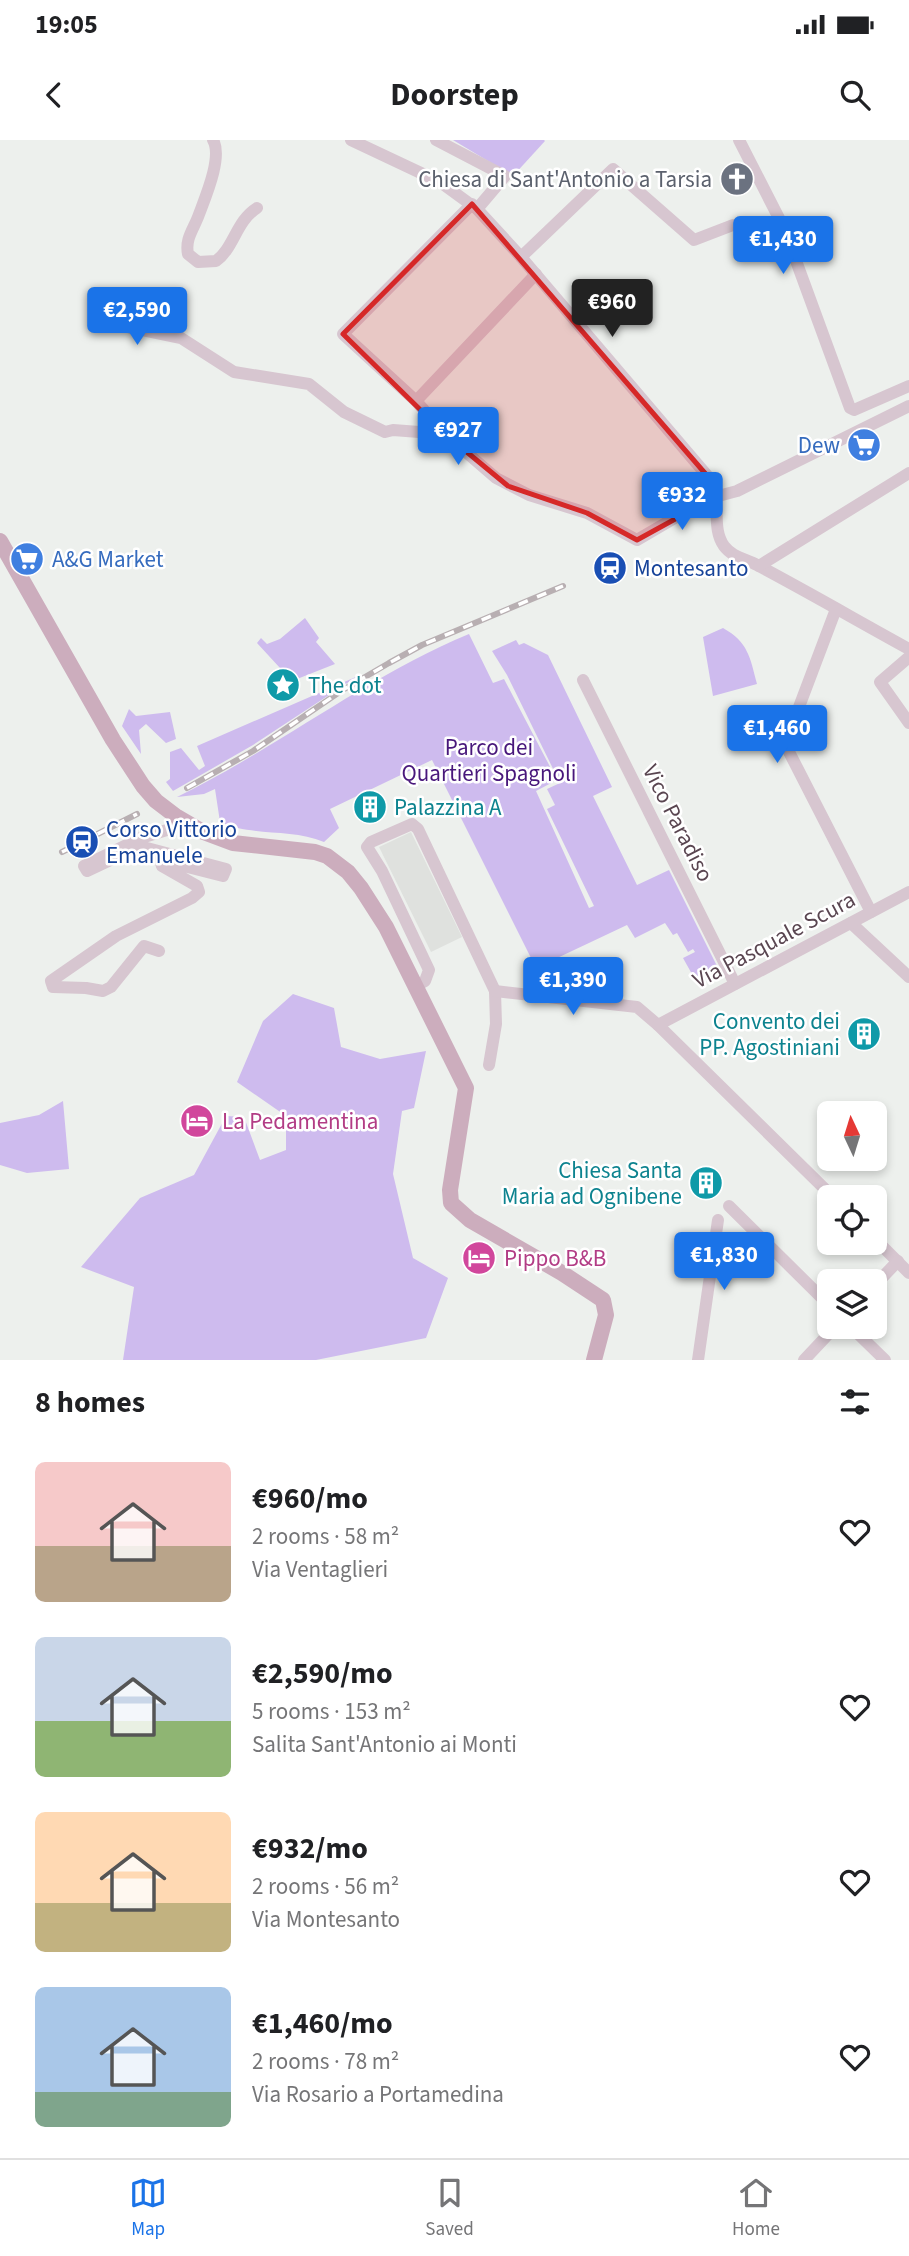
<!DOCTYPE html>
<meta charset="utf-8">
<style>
:root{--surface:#fff;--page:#f2f2f2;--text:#202124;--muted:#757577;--line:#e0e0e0;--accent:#1a73e8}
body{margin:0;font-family:"Source Sans 3",sans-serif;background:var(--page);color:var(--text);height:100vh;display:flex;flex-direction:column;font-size:26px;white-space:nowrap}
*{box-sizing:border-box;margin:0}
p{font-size:23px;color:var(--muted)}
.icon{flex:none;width:38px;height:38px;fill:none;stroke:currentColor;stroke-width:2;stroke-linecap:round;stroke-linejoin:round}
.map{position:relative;height:1220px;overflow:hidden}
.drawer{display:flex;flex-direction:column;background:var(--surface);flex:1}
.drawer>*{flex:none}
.needle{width:46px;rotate:356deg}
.fabs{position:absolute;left:817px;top:961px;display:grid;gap:14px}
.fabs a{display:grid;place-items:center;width:70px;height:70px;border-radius:10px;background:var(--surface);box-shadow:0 4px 10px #0003;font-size:35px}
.price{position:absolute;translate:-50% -60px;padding:0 16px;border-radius:7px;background:var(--accent);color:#fff;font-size:23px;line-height:46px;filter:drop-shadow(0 2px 4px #0008)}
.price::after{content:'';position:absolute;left:50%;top:42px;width:21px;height:16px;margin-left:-10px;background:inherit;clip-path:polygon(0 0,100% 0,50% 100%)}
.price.selected{background:#222;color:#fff}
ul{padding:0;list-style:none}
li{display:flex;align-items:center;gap:21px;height:175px;padding:0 35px}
li span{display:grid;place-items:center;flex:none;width:196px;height:140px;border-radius:10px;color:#555}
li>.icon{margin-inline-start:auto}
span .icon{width:84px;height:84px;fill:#fffc;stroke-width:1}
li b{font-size:30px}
h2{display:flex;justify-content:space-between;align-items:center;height:84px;padding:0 35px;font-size:30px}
.status{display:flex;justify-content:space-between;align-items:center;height:49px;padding:0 35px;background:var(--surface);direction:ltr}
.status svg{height:19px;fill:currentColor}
header{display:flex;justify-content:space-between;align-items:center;height:91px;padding:0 35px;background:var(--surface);font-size:32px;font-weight:700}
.menu{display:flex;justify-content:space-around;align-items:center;height:98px;border-top:2px solid var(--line);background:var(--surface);font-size:19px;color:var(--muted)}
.menu a{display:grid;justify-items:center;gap:4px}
.menu .selected{color:var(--accent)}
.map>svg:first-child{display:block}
.education{fill:#dfe1de}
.green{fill:#cebbee}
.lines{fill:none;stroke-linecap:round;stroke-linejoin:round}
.minor{stroke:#d7c6d0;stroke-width:12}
.major{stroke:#ccadbd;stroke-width:16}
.rail-casing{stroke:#b8afb2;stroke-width:6}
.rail{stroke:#fff;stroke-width:3.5;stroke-dasharray:10;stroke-linecap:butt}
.marked{fill:#d62828;fill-opacity:0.2;stroke:#d62828;stroke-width:5;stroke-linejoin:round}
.labels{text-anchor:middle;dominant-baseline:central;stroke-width:5;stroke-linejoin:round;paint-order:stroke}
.worship-label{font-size:23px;fill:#5b616d;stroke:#fff;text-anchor:end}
.shop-label{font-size:23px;fill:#366cbe;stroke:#fff;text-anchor:end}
.transit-label{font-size:23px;fill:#164399;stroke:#fff;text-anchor:start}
.culture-label{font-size:23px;fill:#0d838f;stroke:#fff;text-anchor:start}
.park-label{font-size:23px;fill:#48177b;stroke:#fff}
.street-label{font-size:23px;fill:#5a4651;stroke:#fff}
.hotel-label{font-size:23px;fill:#b23c85;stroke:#fff;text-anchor:start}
</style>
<div class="status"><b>19:05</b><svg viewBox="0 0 49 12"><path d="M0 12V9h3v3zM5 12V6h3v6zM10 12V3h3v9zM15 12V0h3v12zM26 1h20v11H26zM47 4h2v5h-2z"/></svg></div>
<header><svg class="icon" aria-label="back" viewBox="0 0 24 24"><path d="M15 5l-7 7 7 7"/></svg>Doorstep<svg class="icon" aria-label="search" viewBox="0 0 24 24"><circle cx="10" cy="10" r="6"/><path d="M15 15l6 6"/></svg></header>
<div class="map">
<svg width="909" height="1220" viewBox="0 0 909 1220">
<rect width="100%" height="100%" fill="#edf0ed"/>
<!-- education -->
<path class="education" d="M411,692L462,797L431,812L379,707Z"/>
<!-- green -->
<g class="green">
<path d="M453,0H544L545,1L513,36Z"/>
<path d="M305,478L319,498L316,502L335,524L292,541L257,503L261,498L267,504L280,499Z"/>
<path d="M723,488C748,502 750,517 757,544L713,556L703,497Z"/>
<path d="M469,494L493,543L504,539L557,640L536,651L589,768L594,766L547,669L555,665L547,649L560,643L507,535L492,511L516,500L519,505L524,503L548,515L612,647L593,656L637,745L669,730L720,832L697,843L683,818L695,812L693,809L688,812L677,793L673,795L665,783L635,798L627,785L536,828L432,620L330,669L339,688L324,702C291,688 253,697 220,682L215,649L204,654L177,657C277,608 366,537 469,494Z"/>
<path d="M358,536L253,605L173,651L166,642L170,639V612L181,608L199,630L205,626L197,606Z"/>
<path d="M129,569L136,576L170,572L176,599L166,603L146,584L139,590L141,614L122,586Z"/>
<path d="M293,854L334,868L341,907L380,919L426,911L414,968L402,971L393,1034L413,1118L448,1138L426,1198L316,1220H123L134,1147L81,1127L140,1058L194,1035L226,976L244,977L260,1020L286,1010V976L237,942L263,881Z"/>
<path d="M63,961L69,1029L27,1033L0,1025V983L39,975Z"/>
</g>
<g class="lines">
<!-- minor -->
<g class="minor">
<path d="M213,0C223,17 205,58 198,77C193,90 185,99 188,114L198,122L216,121C234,108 236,81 257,68"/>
<path d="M351,0L440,42L477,69L521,117L710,339C723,360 710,386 724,406C732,417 746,419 757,425C808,452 858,481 909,509"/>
<path d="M436,0L505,36L477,69"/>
<path d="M739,0L784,88L850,268L854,270L909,246"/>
<path d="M472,64L343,194L416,261L445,294L496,338L529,355L587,373L637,400L707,359L737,351L909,266"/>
<path d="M521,117L613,29L694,100L733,85"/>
<path d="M99,181L181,198L234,232L309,244L344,272L385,292L393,290L445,294"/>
<path d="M416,261L536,134"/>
<path d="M759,426L909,333"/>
<path d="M836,469L785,604L871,772"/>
<path d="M909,517L880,542L909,583"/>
<path d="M583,540L735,844"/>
<path d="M851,783L909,837"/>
<path d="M159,811L144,806L111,847L103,851L86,848L53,847L51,841L116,796L192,758L199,752L197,746L162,726L160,720L223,736L226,729L147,708L123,714L87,731L84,726L141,698L170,689L177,677"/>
<path d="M416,846L425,841L429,830L382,731L367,707L371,702L412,684L418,689L495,851L496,884L489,925"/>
<path d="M495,851L637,867L658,885L833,1057"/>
<path d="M658,885L909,752"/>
<path d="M729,1066L830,1166"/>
<path d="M875,1099L909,1133"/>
<path d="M875,1145L898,1121"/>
<path d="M850,1186L885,1220"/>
<path d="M698,1220L718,1080"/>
<path d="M804,1220L836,1186"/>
</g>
<!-- major -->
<path class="major" d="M0,401L113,600L143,646L156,661L177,677L201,691L233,703L315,712L327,716L348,732L361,748L386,787L466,948L450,1050L451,1063L470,1080L562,1133L603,1160L606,1175L594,1220"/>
<!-- rail casing -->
<g class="rail-casing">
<g id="rail">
<path d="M187,648L253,611L341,551L389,523L422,505L563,446"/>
<path d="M62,712L137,674"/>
</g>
</g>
<!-- rail -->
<use href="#rail" class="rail"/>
</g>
<!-- marked area -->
<path class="marked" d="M472,64L710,339L717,356L637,400L587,373L508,346L445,294L343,194Z"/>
<!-- icons -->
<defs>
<g id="church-disc" transform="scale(1.75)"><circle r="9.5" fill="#6b7280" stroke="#fff"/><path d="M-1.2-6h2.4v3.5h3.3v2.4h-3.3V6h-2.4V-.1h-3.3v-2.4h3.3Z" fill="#fff"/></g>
<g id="supermarket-disc" transform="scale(1.75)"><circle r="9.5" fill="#3f7fe0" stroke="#fff"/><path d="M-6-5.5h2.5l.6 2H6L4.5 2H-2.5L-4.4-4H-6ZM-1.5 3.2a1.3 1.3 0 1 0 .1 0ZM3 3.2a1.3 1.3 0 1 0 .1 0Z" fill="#fff"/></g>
<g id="station-disc" transform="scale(1.75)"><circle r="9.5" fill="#1a4fb4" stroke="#fff"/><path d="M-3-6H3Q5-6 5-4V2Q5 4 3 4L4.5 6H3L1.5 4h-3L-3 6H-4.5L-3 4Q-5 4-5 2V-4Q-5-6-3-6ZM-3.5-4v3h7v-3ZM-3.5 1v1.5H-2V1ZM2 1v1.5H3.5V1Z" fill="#fff"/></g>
<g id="sight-disc" transform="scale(1.75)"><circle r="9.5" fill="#0f9aa8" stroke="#fff"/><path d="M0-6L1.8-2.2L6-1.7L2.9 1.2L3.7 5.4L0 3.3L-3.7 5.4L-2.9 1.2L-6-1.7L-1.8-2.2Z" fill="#fff"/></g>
<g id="building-disc" transform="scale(1.75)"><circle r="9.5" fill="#0f9aa8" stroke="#fff"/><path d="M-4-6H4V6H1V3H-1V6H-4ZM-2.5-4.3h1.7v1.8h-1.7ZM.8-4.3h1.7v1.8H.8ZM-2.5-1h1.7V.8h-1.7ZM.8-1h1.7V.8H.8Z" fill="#fff"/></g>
<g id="hotel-disc" transform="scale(1.75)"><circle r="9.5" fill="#d1479c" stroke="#fff"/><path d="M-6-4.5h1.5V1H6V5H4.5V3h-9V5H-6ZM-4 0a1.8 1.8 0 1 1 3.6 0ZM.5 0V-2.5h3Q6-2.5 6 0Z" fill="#fff"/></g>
</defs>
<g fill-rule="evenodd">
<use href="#church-disc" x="737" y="39"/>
<use href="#supermarket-disc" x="864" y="305"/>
<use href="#supermarket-disc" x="27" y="419"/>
<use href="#station-disc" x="610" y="428"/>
<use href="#sight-disc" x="283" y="545"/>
<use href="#building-disc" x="370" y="667"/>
<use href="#station-disc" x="82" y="702"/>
<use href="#building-disc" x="864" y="894"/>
<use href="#hotel-disc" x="197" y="981"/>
<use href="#building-disc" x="706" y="1043"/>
<use href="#hotel-disc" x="479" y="1118"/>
</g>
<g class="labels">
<!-- worship labels -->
<g class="worship-label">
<text x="712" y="39">Chiesa di Sant'Antonio a Tarsia</text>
</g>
<!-- shop labels -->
<g class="shop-label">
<text x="840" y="305">Dew</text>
<text x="52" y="419" text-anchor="start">A&amp;G Market</text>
</g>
<!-- transit labels -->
<g class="transit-label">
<text x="634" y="428">Montesanto</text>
<text x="106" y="689">Corso Vittorio<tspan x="106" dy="26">Emanuele</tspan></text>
</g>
<!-- culture labels -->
<g class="culture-label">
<text x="308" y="545">The dot</text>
<text x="394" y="667">Palazzina A</text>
<text x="840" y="881" text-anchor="end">Convento dei<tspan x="840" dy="26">PP. Agostiniani</tspan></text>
<text x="682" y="1030" text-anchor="end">Chiesa Santa<tspan x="682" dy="26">Maria ad Ognibene</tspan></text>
</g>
<!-- park labels -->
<g class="park-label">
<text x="489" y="607">Parco dei<tspan x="489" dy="26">Quartieri Spagnoli</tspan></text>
</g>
<!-- street labels -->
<g class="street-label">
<text transform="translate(678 683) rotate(63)">Vico Paradiso</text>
<text transform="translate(774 800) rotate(-28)">Via Pasquale Scura</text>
</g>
<!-- hotel labels -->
<g class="hotel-label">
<text x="222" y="981">La Pedamentina</text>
<text x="504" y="1118">Pippo B&amp;B</text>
</g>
</g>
</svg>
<div class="fabs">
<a><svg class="needle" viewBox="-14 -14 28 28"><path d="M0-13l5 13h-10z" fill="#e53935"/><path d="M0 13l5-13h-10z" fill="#757577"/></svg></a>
<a><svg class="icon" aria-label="locate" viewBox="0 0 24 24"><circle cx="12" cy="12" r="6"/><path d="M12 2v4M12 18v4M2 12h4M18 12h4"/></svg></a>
<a><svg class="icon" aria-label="layers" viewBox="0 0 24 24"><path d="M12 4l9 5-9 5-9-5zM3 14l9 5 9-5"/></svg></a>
</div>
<b class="price" style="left:783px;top:136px">€1,430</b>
<b class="price selected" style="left:612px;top:199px">€960</b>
<b class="price" style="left:137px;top:207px">€2,590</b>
<b class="price" style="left:458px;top:327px">€927</b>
<b class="price" style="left:682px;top:392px">€932</b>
<b class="price" style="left:777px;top:625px">€1,460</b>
<b class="price" style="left:573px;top:877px">€1,390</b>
<b class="price" style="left:724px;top:1152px">€1,830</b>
</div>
<section class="drawer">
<h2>8 homes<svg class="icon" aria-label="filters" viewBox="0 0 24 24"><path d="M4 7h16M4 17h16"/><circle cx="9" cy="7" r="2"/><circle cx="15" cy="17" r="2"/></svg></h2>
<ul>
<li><span style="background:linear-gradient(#f6c9c9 60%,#b9a48a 0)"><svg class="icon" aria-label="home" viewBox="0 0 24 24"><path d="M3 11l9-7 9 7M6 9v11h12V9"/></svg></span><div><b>€960/mo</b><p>2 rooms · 58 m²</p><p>Via Ventaglieri</p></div><svg class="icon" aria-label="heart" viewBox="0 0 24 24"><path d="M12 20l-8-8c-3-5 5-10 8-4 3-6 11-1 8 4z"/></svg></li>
<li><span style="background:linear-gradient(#c9d6e8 60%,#8fb573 0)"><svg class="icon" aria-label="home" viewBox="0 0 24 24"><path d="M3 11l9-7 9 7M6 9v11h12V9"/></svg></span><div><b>€2,590/mo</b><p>5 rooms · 153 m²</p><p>Salita Sant'Antonio ai Monti</p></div><svg class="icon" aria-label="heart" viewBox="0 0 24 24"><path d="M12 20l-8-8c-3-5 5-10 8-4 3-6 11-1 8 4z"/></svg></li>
<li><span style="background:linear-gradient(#ffd9b3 65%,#c2b280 0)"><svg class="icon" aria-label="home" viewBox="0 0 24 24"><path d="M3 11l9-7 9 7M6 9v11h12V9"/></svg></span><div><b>€932/mo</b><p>2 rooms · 56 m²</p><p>Via Montesanto</p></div><svg class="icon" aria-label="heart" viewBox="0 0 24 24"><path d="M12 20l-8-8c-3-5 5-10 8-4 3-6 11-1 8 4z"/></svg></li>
<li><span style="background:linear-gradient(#a9c7e8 75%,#7fa58c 0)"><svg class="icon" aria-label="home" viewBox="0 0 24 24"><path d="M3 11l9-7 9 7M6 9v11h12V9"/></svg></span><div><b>€1,460/mo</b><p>2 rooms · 78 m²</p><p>Via Rosario a Portamedina</p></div><svg class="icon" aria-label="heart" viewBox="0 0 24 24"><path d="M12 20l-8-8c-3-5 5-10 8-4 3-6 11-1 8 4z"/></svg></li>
</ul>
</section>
<nav class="menu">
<a class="selected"><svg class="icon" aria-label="map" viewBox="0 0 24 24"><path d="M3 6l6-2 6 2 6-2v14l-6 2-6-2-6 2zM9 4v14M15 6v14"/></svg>Map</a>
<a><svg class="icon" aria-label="saved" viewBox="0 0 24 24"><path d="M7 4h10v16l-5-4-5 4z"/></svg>Saved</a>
<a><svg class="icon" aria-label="home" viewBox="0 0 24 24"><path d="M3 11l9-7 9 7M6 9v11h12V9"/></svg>Home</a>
</nav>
